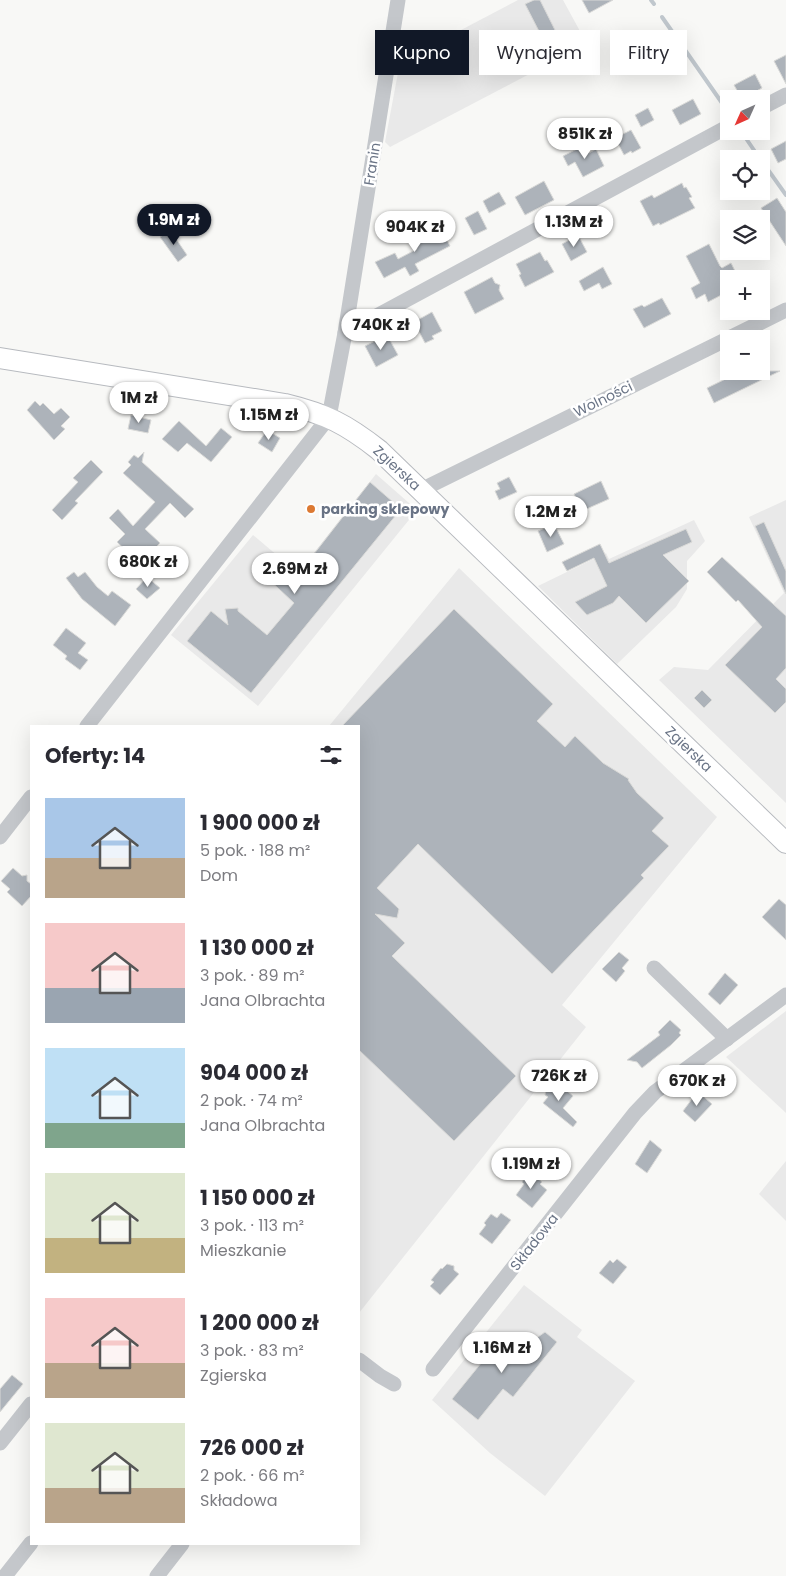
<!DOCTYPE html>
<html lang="pl">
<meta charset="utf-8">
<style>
:root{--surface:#fff;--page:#f2f2f3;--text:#2b2b33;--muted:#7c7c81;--accent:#111827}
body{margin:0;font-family:Poppins,sans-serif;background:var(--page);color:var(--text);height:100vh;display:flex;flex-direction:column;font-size:19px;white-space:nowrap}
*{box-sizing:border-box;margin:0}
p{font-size:16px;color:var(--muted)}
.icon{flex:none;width:28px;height:28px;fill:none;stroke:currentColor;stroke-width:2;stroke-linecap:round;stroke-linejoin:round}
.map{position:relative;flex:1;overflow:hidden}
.sheet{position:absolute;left:30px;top:725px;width:330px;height:820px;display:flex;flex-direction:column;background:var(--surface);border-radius:0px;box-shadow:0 5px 20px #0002}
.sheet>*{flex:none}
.guide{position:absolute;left:375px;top:30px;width:335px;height:45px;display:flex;gap:10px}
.needle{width:32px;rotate:225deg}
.controls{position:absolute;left:720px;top:90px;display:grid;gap:10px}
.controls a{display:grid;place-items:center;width:50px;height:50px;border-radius:0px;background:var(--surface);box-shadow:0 5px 20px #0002;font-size:25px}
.price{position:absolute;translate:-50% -42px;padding:0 11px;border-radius:18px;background:#fff;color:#222;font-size:16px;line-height:32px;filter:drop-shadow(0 1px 2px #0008)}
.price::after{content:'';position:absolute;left:50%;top:30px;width:15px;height:11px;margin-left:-8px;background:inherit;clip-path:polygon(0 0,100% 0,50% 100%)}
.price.current{background:var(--accent);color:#fff}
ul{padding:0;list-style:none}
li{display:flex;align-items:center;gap:15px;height:125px;padding:0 15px}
li span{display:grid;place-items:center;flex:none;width:140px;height:100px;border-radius:0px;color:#555}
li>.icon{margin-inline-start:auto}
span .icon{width:60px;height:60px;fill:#fffc;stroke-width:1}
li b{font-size:21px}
h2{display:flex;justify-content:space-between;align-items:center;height:60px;padding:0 15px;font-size:21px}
.chip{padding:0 18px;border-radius:0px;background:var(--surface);box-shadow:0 5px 20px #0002;font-size:18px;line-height:45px}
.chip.current{background:var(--accent);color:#fff}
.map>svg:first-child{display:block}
.built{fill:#e9e9e9}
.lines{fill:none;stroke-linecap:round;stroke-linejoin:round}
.stream{stroke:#c0c7cd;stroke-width:4}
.building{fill:#adb3ba;stroke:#dadad8}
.major-casing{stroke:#b7babf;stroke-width:22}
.minor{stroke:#c4c7cb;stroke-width:15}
.major{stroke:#fff;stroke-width:20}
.poi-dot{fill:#dc7932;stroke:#fff;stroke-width:2}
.labels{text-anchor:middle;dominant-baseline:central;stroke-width:5;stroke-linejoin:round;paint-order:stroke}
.street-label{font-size:14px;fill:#697385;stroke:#fff}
.poi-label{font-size:14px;font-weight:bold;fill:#697385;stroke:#fff;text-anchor:start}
</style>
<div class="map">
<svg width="786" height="1576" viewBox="0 0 786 1576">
<rect width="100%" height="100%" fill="#f8f8f6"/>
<!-- built -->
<g class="built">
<path d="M518,0H563L587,44L390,147L385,142L400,62Z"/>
<path d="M376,474L417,510L258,706L171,635L253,535L298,573Z"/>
<path d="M786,500V803L659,680L674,667L708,670L784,593L749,517Z"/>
<path d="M694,520L705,541L687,561V589L676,607L617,664L538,586L606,553L609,559Z"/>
<path d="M459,568L717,817L562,1005L586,1027L359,1313V726H329Z"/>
<path d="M786,1011V1113L726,1057Z"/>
<path d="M786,1161V1221L759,1194Z"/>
<path d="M524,1285L582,1330L577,1337L635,1381L545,1496L490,1453L432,1400Z"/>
</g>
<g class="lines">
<!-- stream -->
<g class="stream">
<path d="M651,0L654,4"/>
<path d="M662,17L729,113"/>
<path d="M743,134L760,159"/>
<path d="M761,160L786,195"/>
</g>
</g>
<!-- building -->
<g class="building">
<path d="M534,0H540L556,32L543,39L525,4Z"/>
<path d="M582,0H613L589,13Z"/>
<path d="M786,55V84L774,61Z"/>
<path d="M755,74L762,88L742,99L734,85Z"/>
<path d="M693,99L701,114L680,125L672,110Z"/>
<path d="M648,108L654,120L641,127L635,115Z"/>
<path d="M631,130L641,148L632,153L631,151L624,155L615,138Z"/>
<path d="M786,141V159L778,163L771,149Z"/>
<path d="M585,145L589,153L596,149L604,166L583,177L575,162L568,166L563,156Z"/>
<path d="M544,181L554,200L525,215L515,197Z"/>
<path d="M682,183L684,188L686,187L692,197L689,198L695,208L660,225L659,223L653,226L640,201L652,195L654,198Z"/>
<path d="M499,192L506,204L489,213L483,201Z"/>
<path d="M777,198L786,212V246L761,208Z"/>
<path d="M478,211L487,229L474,235L465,218Z"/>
<path d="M439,225L450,246L415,264L419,271L410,276L405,267L384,278L375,262L395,253L398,259L417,249L412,239Z"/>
<path d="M170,230L187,255L178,262L160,237Z"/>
<path d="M579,237L587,252L571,261L562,244L573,238L574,240Z"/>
<path d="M709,244L720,266L722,268L731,263L739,279H729V291L708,302L705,294L696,299L691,288L700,283L686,256Z"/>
<path d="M540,252L545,261L547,260L554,272L525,287L519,275L521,274L516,264Z"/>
<path d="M603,267L612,284L602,289L599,283L584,291L579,281Z"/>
<path d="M492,277L495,283L500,285L499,290L504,299L475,314L464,292Z"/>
<path d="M662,298L671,314L644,328L633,309L642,305L644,307Z"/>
<path d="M432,312L442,331L432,336L434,339L425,343L414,322Z"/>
<path d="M387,335L398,355L376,367L365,346Z"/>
<path d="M742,371H780L714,403L707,388Z"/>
<path d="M35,401L40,406L43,403L54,414L61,408L70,417L61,426L65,429L54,440L27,410Z"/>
<path d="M131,415L151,420L148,433L128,429Z"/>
<path d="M179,421L206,446L221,428L232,437L211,462L187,443L178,452L162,439Z"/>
<path d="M267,430L280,438L272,452L258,443Z"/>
<path d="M144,452L142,462L194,509L185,518L170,503L145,529L160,543L152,551L146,546L134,558L117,542L125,534L109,518L118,509L133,526L155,502L123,473L131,465L128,462L134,455L138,458Z"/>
<path d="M91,460L103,472L75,501L78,503L62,520L52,510L78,482L73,478Z"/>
<path d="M509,477L517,492L499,500L495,491L500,489L497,483Z"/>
<path d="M601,481L609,499L582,511L574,494Z"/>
<path d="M370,482L401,509L251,693L187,641L211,611L228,625L225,609L238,608V611L267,635L294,603L262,573L276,558L296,577Z"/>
<path d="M764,522L786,571V594L755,526Z"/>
<path d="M554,524L564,544L547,552L538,531Z"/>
<path d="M686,529L692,542L663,555L689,581L646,623L619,596L613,603L587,615L575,602L607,586L594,558L567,571L562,562L600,544L609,563Z"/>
<path d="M722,557L786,616V668L776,679L786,689V702L775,713L725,665L762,627L738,600L736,602L707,572Z"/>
<path d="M74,572L78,577L85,572L97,587L108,596L112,591L131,605L115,626L82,599L66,578Z"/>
<path d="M147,577L160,588L147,599L136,589Z"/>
<path d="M454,609L553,704L537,721L565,747L575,736L603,763L629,779L628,780L637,793L664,818L652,831L669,846L641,875L644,878L552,974L418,844L377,888L399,909L397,918L375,914L405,943L392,956L516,1076L454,1141L359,1050V726H342Z"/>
<path d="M66,628L86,643L78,653L88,660L80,670L65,659L67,656L53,645Z"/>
<path d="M702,690L712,700L704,708L694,698Z"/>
<path d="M13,868L22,876L27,875V881L31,884V896L22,906L7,892L10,889L1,881Z"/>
<path d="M779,899L786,905V940L762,917Z"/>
<path d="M619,952L629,960L622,968L625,971L616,982L602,969Z"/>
<path d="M725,973L738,985L720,1005L708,994Z"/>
<path d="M670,1020L681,1030L679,1033L681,1035L671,1045L642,1068L637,1062L627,1060L660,1035L658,1032Z"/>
<path d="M555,1082L562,1087H566L567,1091L573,1096L563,1108L577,1122L573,1127L543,1103L548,1097L545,1095L547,1086L553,1085Z"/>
<path d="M699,1093L712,1104L695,1122L683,1111L695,1095L696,1096Z"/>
<path d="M650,1140L662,1150L647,1173L635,1164Z"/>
<path d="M530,1172L542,1182L540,1184L547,1190L532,1208L516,1195L524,1184L522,1182Z"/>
<path d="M501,1213L511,1220L492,1244L479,1234L486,1225L484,1223L491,1214L497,1218Z"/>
<path d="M617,1259L627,1267L613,1284L599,1273L610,1260L613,1263Z"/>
<path d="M447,1264L454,1266V1270L459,1274L440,1295L430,1286L434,1282L431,1280L441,1268L442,1269Z"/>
<path d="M545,1332L557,1342L513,1397L503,1389L478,1420L452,1399L499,1341L514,1354Z"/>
<path d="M12,1375L23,1384L0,1412V1389Z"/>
</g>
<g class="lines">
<!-- major casing -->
<g class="major-casing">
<path id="major" d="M0,358L285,404C326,414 346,424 379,450L786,843"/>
</g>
<!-- minor -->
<g class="minor">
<path d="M761,108L786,95"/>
<path d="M345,333L729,126"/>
<path d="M421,490L786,310"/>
<path d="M87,726L329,417L345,333L398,0"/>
<path d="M0,837L31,797"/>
<path d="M654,968L727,1039"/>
<path d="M359,1360L380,1376L394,1384"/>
<path d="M433,1369L635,1113L655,1092L786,995"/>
<path d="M0,1443L31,1404"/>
<path d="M5,1576L31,1543"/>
<path d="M157,1576L182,1544"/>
</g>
<!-- major -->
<use href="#major" class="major"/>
</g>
<!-- markers -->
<circle class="poi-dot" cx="311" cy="509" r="5"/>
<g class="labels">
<!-- street labels -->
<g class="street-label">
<text transform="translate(372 164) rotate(-81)">Franin</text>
<text transform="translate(603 399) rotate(-26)">Wolności</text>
<text transform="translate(397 468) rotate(43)">Zgierska</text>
<text transform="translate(689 749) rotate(44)">Zgierska</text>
<text transform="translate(534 1242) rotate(-52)">Składowa</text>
</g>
<!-- poi labels -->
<g class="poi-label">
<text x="321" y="509">parking sklepowy</text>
</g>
</g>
</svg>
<div class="controls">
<a><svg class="needle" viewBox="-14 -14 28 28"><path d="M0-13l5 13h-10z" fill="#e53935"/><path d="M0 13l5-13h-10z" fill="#7c7c81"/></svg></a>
<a><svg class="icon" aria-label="locate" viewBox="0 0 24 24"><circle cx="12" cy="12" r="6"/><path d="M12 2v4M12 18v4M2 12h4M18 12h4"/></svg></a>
<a><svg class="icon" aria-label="layers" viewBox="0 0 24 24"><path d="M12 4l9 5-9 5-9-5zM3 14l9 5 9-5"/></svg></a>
<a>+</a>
<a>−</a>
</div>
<b class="price" style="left:585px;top:160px">851K zł</b>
<b class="price current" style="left:174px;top:246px">1.9M zł</b>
<b class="price" style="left:574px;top:248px">1.13M zł</b>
<b class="price" style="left:415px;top:253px">904K zł</b>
<b class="price" style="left:381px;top:351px">740K zł</b>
<b class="price" style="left:139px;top:424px">1M zł</b>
<b class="price" style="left:269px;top:441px">1.15M zł</b>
<b class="price" style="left:551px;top:538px">1.2M zł</b>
<b class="price" style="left:148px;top:588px">680K zł</b>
<b class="price" style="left:295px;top:595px">2.69M zł</b>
<b class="price" style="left:559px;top:1102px">726K zł</b>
<b class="price" style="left:697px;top:1107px">670K zł</b>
<b class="price" style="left:531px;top:1190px">1.19M zł</b>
<b class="price" style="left:502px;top:1374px">1.16M zł</b>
<div class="guide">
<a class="chip current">Kupno</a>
<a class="chip">Wynajem</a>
<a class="chip">Filtry</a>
</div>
<section class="sheet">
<h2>Oferty: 14<svg class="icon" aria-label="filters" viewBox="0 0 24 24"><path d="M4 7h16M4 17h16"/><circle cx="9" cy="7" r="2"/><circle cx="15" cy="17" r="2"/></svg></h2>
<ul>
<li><span style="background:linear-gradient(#a9c7e8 60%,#b9a48a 0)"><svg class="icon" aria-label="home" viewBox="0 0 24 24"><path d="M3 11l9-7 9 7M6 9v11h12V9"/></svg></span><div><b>1 900 000 zł</b><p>5 pok. · 188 m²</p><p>Dom</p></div></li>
<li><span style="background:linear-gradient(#f6c9c9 65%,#9aa5b1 0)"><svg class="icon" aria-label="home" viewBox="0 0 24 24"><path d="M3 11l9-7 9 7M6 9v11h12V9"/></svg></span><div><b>1 130 000 zł</b><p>3 pok. · 89 m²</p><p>Jana Olbrachta</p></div></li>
<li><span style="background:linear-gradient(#bfe0f5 75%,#7fa58c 0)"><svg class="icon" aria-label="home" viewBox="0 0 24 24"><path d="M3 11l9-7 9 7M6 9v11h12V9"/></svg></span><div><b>904 000 zł</b><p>2 pok. · 74 m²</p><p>Jana Olbrachta</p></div></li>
<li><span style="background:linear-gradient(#dfe7d0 65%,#c2b280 0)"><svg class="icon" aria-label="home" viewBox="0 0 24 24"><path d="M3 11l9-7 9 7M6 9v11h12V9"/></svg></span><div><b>1 150 000 zł</b><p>3 pok. · 113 m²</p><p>Mieszkanie</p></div></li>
<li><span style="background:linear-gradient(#f6c9c9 65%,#b9a48a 0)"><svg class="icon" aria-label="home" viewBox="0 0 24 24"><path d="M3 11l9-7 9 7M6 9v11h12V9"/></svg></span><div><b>1 200 000 zł</b><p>3 pok. · 83 m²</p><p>Zgierska</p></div></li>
<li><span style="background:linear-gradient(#dfe7d0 65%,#b9a48a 0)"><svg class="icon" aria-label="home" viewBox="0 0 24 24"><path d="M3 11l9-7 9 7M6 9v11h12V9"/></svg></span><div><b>726 000 zł</b><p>2 pok. · 66 m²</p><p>Składowa</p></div></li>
</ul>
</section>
</div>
